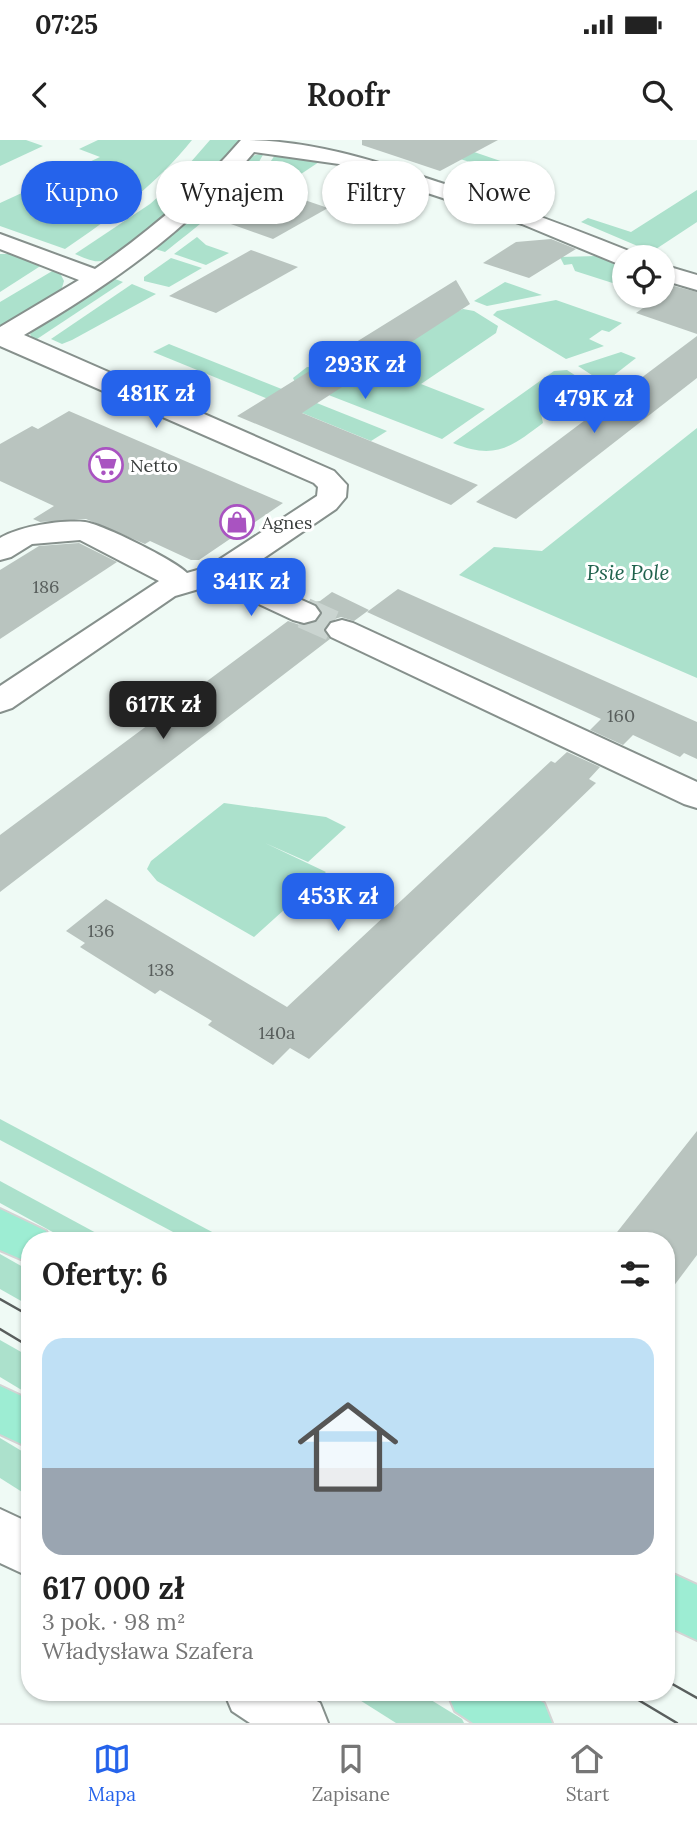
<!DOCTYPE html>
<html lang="pl">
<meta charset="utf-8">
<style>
:root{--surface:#fff;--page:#f2f2f2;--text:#222;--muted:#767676;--line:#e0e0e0;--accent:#2563eb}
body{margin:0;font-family:Lora,serif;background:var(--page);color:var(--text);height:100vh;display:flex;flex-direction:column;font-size:26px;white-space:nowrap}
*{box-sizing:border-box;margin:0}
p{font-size:23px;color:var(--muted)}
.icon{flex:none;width:38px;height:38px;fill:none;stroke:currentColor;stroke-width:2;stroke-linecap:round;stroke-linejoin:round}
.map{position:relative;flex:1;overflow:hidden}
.sheet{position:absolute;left:21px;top:1092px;width:654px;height:469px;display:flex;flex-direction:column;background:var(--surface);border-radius:28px;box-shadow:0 2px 5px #0004}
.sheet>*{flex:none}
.guide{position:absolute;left:21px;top:21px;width:656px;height:63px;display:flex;gap:14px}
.buttons{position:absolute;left:612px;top:105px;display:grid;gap:14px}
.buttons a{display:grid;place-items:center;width:63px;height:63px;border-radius:50%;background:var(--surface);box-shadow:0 2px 5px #0004;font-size:35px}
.price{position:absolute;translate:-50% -60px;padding:0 16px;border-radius:14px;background:var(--accent);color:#fff;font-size:23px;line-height:46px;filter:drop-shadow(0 2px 4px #0008)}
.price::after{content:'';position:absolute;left:50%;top:42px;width:21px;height:16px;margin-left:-10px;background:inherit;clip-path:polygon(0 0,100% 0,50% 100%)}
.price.current{background:#222;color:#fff}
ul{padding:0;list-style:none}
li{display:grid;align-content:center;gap:14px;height:371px;padding:0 21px}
li span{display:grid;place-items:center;height:217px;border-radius:21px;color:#555}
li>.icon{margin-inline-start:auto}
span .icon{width:126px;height:126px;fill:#fffc;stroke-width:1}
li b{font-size:30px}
h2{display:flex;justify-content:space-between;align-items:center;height:84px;padding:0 21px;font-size:30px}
.pill{padding:0 24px;border-radius:32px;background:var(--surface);box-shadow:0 2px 5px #0004;font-size:24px;line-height:63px}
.pill.current{background:var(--accent);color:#fff}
.status{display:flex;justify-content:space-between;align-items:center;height:49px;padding:0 35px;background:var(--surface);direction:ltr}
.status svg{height:19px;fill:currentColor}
header{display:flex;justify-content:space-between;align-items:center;height:91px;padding:0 21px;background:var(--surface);font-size:32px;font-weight:600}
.dock{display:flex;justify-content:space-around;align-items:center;height:98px;border-top:2px solid var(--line);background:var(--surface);font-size:19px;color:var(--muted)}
.dock a{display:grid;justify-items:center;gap:4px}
.dock .current{color:var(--accent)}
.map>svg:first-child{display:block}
.green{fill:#ace1cc}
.building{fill:#b9c4bf}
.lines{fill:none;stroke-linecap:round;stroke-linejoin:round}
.minor-tunnel{stroke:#cad4d0;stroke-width:31;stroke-dasharray:31 16;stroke-linecap:butt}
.minor-casing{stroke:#86908c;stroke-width:4}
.major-casing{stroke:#d3d4d4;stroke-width:4}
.minor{fill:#fff;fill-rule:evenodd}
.major{fill:#9dedd3;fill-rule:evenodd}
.tram{stroke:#595e5d;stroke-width:2.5}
.labels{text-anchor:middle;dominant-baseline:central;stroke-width:6;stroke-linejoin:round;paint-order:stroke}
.far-poi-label{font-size:18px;fill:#383c3b;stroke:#fff;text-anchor:start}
.number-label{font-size:18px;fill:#585e5c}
.park-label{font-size:21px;font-style:italic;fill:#20624d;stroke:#fff}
</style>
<div class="status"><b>07:25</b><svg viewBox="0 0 49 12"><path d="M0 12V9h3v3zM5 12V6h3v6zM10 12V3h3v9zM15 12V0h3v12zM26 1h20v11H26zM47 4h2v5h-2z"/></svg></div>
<header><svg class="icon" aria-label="back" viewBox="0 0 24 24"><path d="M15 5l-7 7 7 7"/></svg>Roofr<svg class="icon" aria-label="search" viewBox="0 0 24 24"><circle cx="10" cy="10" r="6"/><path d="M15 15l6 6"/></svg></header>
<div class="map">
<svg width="697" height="1583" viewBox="0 0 697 1583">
<rect width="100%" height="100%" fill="#effaf5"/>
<!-- green -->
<g class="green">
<path d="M0,0H26L43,6L0,26Z"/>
<path d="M98,0H192C156,45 112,77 65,109L0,86V63L100,17L79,9Z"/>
<path d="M210,0H243C219,33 142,105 105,120C95,124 85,118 75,114L150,64L169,47Z"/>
<path d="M400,0H439L542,35L530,41Z"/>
<path d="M264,13C243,53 199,85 165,112L152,108L193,78L252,16Z"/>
<path d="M275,15L322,20L283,46L256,43Z"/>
<path d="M353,36L395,50L398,49L417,55L396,66L341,47L344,41Z"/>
<path d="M254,47L275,50L214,83Z"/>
<path d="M697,50V82L656,109L647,110L581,82L588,78L631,92Z"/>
<path d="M197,97L206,105L229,113L206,125L174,114Z"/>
<path d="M0,114H13L42,125L0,152Z"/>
<path d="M597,116L625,129V147L575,131L572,124L564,125L560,117Z"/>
<path d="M171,118L202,128L169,147L144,141V137Z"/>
<path d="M54,130L60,133L64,141L61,151L0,189V162Z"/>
<path d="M110,137L123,142L34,201L30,194L35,188Z"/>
<path d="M505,142L542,155L487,166L474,161Z"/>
<path d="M132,144L156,154L72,200L62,204L51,199Z"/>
<path d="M556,160L622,183L609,192L602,190L589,199L604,206L566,219L493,175L497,171Z"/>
<path d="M463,169L474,171L498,186L496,193L421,244L485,269L442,299L295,242L293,238L307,227H316Z"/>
<path d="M169,204L387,291L371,301L153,212Z"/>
<path d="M621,212L636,218L604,243L578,226Z"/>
<path d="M567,230L593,247L578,257L564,258L541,274L543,283C510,308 494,320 453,303L554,231Z"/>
<path d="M697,288V538L459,435L494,407L542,411Z"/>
<path d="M224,663L326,677L346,687L308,722L265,703L326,732L254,797L157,741L147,729L151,721Z"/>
<path d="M0,979L229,1101H190L0,1000Z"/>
<path d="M0,1041L111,1101H69L0,1063Z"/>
<path d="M0,1114L30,1131V1166L0,1149Z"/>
<path d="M0,1200L30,1217V1255L0,1237Z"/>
<path d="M0,1298L30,1316V1357L0,1338Z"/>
<path d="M347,1552H418L462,1579L464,1583H396Z"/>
</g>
<!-- building -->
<g class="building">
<path d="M362,0H498L440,31L362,5Z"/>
<path d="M284,53L328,68L273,99L228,83Z"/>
<path d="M551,99L576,109L529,138L483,123L516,102Z"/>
<path d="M251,110L298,127L216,173L169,156Z"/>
<path d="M456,140L470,164L302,273L478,345L451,365L237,276Z"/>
<path d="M674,146L697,152V194L636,173Z"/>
<path d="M697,196V238L516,379L476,362Z"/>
<path d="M69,271L283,363L199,420H191L150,401L145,404L86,379L40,382L33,379L54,366L0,341V304L32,286L38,289Z"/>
<path d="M79,403L117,422L0,499V430L39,406Z"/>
<path d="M398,449L697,582V619L684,613L680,617L633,595L623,605L590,590L601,579L367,472Z"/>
<path d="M332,452L369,470L354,481L341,477L329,481L323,490L330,499L0,752V695L288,481L303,486L317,482L323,473L313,462L320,461Z"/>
<path d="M567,612L600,627L589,639L596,643L309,919L290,908L273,925L208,885L212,881L160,850L155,854L80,807L85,803L66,791L106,759L287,867L551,621L555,623Z"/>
<path d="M697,991V1115L667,1155V1101H610Z"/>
</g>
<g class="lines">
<!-- minor-tunnel -->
<path class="minor-tunnel" d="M304,473L342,490"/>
<!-- minor casing -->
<g class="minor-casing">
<g id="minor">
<path d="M241,0C311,0 373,20 438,42C505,63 569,87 634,113L637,117H625V125L616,123L522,84L339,24L254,12C190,89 110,145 24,195L334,331L347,345L346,357L336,369L242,433L315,466L320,473L315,480L304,483L293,480L216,444L175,456L12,568L0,572V546L159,441L80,400L32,404L11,417L0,420V398C21,386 60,380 85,382C102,384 176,421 187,433L208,427L317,356L318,347L314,343L0,206V187L79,140L0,109V94L95,129C150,91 198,50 241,0Z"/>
<path d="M663,125L697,135V150L663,140Z"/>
<path d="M342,480L353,483L697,642V668L684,664L331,497L326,490L331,483Z"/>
<path d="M0,1369L30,1383V1437L0,1423Z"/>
<path d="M224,1552H302L320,1563L328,1583H250L232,1571Z"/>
</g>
</g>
<!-- major casing -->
<g class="major-casing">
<g id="major">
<path d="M0,1069L46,1091L51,1101H30V1123L0,1110Z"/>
<path d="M0,1246L30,1260V1308L0,1294Z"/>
<path d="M667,1431L697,1445V1500L667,1486Z"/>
<path d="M447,1552H525L544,1563L552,1583H473L455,1571Z"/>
</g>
</g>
<!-- minor -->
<use href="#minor" class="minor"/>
<!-- major -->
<use href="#major" class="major"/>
<!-- tram -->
<g class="tram">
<path d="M0,1159L30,1176"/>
<path d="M0,1189L30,1207"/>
<path d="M667,1541L697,1558"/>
<path d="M625,1552L677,1583"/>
</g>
</g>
<!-- icons -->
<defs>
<g id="supermarket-ring" transform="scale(1.75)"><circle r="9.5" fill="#fff" stroke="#a953c1" stroke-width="1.5"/><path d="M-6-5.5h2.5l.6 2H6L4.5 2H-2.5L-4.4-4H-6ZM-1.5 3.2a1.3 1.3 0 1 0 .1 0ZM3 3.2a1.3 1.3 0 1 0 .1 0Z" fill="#a953c1"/></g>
<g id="shop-ring" transform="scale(1.75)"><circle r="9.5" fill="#fff" stroke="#a953c1" stroke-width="1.5"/><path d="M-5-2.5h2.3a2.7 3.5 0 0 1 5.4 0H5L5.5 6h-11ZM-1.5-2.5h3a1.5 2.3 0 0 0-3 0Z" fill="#a953c1"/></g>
</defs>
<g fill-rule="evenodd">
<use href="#supermarket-ring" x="106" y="325"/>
<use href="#shop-ring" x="237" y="382"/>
</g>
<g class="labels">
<!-- far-poi labels -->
<g class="far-poi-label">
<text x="130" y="325">Netto</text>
<text x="262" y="382">Agnes</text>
</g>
<!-- number labels -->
<g class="number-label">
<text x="46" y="446">186</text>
<text x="621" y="575">160</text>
<text x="101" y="790">136</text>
<text x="161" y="829">138</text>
<text x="277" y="892">140a</text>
</g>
<!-- park labels -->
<g class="park-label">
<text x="628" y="432">Psie Pole</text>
</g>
</g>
</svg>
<div class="buttons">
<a><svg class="icon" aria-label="locate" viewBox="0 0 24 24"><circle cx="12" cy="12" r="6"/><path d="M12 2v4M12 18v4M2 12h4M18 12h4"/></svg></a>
</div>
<b class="price" style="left:365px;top:261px">293K zł</b>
<b class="price" style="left:156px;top:290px">481K zł</b>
<b class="price" style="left:594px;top:295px">479K zł</b>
<b class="price" style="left:251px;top:478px">341K zł</b>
<b class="price current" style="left:163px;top:601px">617K zł</b>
<b class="price" style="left:338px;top:793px">453K zł</b>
<div class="guide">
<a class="pill current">Kupno</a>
<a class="pill">Wynajem</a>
<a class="pill">Filtry</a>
<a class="pill">Nowe</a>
</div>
<section class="sheet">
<h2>Oferty: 6<svg class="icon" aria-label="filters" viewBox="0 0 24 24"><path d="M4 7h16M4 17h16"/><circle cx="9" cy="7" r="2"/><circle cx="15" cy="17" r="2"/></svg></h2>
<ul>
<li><span style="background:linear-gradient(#bfe0f5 60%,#9aa5b1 0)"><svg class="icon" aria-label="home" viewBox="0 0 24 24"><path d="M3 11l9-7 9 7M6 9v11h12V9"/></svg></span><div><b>617 000 zł</b><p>3 pok. · 98 m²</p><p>Władysława Szafera</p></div></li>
</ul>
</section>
</div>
<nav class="dock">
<a class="current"><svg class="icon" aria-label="map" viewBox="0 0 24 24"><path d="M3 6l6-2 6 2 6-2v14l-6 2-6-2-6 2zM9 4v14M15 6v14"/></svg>Mapa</a>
<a><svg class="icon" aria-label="saved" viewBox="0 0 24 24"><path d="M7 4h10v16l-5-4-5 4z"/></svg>Zapisane</a>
<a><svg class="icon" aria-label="home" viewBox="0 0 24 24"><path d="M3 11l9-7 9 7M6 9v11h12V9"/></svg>Start</a>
</nav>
